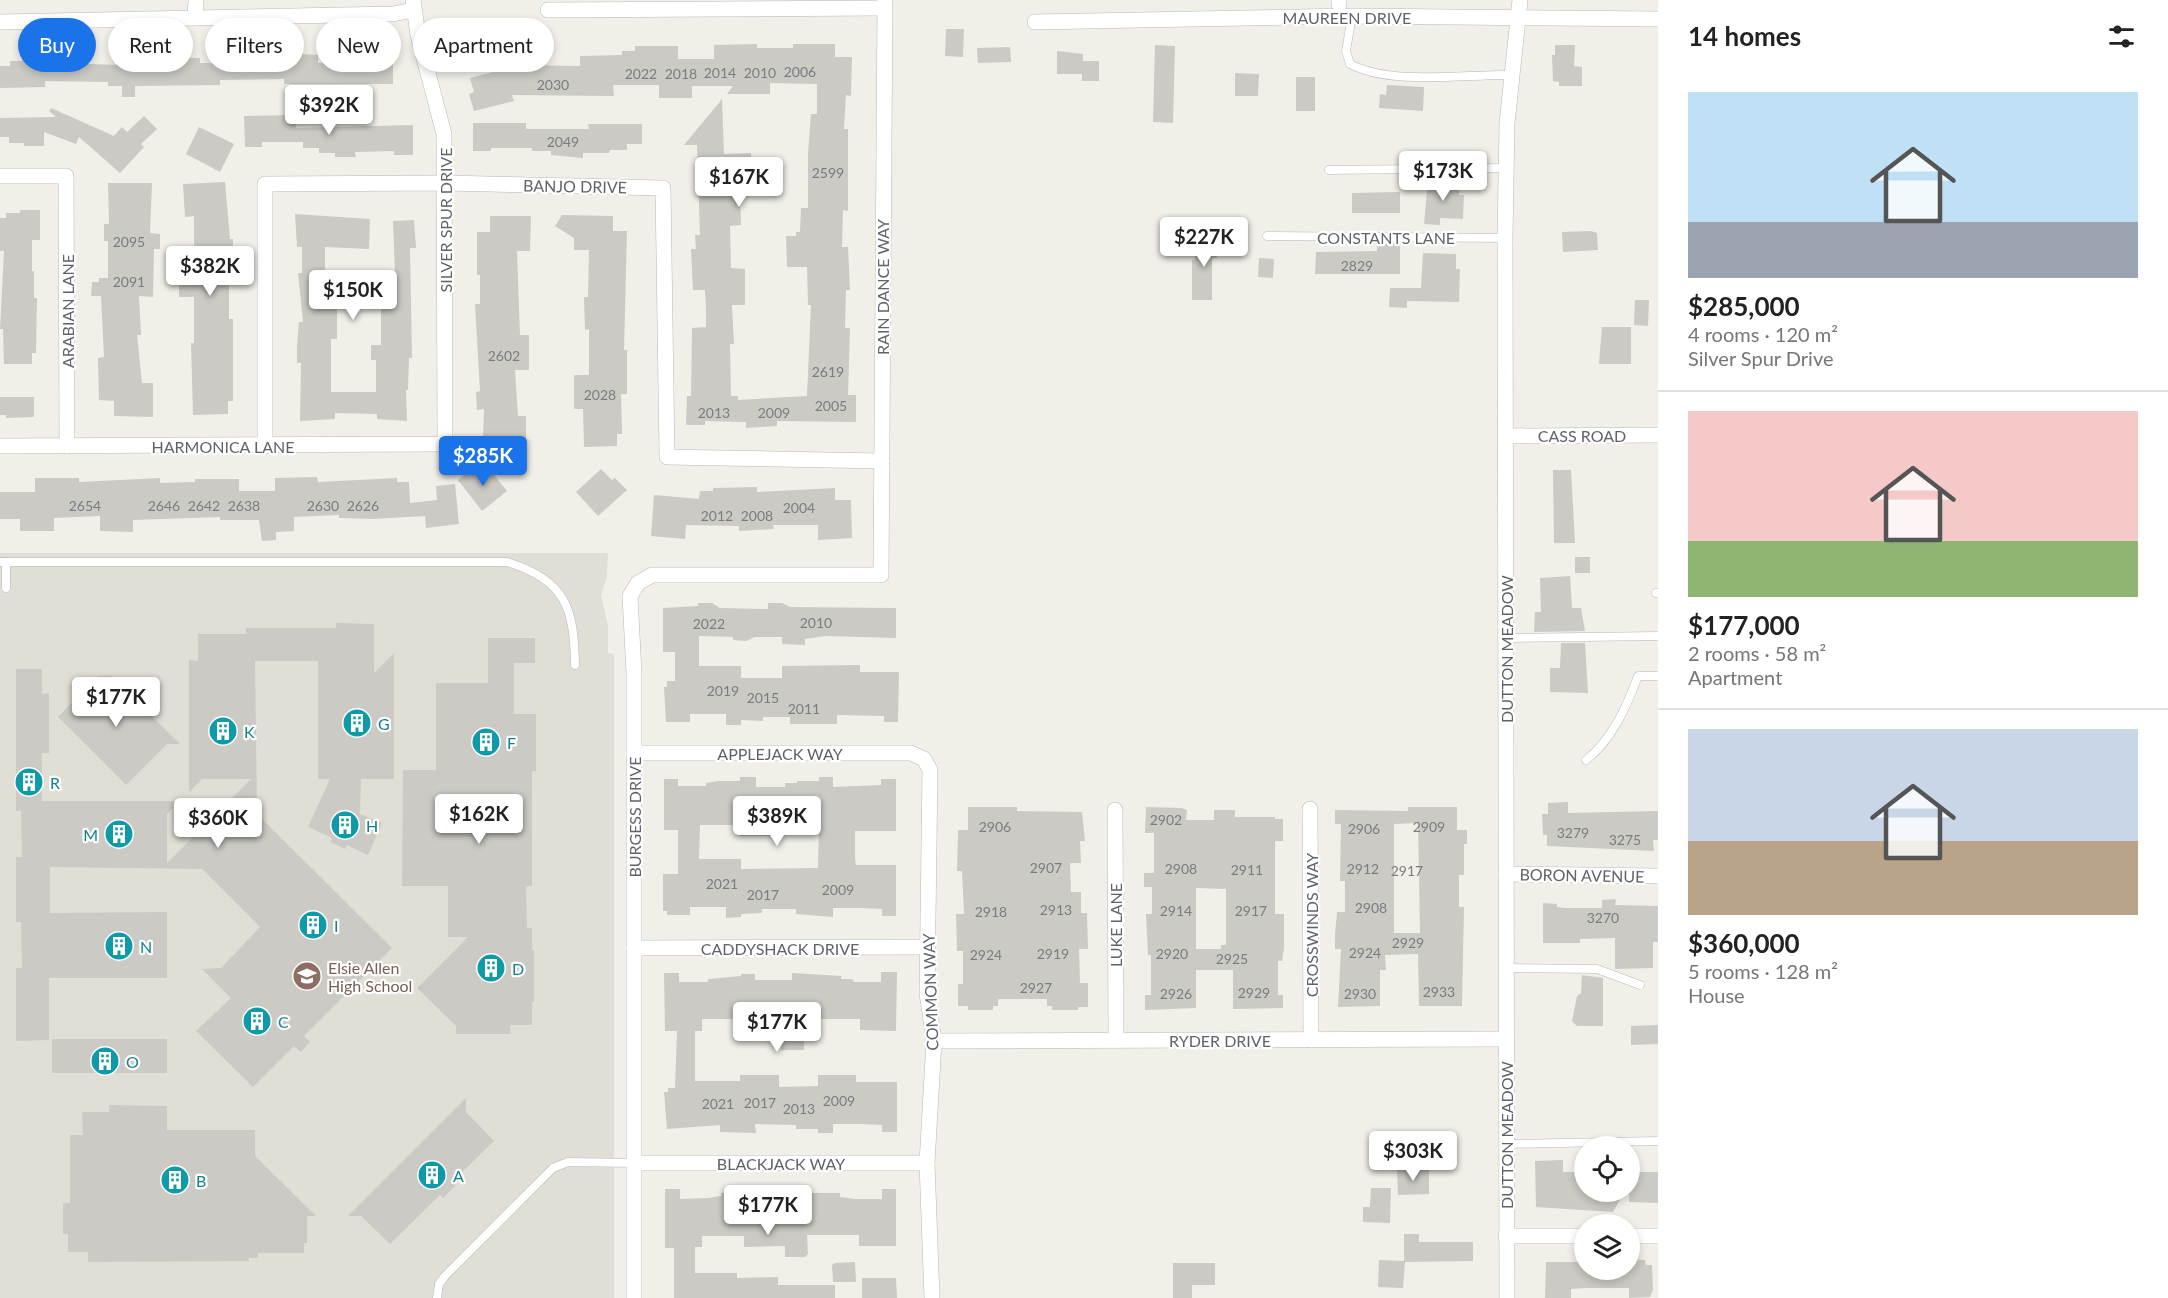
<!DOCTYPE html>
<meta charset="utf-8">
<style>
:root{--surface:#fff;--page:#f2f2f2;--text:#222;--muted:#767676;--line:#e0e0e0;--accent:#1a73e8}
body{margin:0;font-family:Lato,sans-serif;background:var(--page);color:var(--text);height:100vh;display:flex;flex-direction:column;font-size:22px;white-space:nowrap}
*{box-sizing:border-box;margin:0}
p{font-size:20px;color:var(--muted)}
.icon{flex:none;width:33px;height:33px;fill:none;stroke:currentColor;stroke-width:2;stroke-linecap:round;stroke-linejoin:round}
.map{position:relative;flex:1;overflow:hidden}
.sheet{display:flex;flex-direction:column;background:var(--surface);width:510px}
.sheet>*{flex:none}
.top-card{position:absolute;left:18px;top:18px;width:570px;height:54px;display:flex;gap:12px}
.buttons{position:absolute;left:1574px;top:1136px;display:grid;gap:12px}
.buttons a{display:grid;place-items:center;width:66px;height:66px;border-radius:50%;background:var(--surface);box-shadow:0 3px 9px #0003;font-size:30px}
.price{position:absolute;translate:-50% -51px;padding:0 14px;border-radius:6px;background:#fff;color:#222;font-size:20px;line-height:39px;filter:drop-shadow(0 2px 3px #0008)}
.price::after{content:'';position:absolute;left:50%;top:36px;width:18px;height:14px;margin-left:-9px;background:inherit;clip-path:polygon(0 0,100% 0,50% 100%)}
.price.on{background:var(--accent);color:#fff}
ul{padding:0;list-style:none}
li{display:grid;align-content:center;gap:12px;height:318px;padding:0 30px}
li+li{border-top:2px solid var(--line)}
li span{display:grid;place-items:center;height:186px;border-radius:0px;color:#555}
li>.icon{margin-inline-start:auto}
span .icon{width:108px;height:108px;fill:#fffc;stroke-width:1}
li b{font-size:26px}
h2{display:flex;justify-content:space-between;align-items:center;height:72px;padding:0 30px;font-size:26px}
.tag{padding:0 21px;border-radius:27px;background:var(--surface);box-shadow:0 3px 9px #0003;font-size:21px;line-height:54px}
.tag.on{background:var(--accent);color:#fff}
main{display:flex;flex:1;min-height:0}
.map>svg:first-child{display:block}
.education{fill:#e1ded6}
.building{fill:#cccac5;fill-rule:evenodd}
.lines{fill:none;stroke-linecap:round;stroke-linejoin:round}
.lane-casing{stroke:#b5b8bc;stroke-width:9}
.street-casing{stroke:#b5b8bc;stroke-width:16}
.lane{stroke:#fff;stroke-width:8}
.street{stroke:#fff;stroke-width:15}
.labels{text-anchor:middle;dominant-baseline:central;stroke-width:4.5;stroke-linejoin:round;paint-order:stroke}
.number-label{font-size:14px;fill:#7a7d7f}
.street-label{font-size:16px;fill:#5f6368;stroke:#fff}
.culture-label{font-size:16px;fill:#0d838f;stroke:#fff;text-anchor:start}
.education-label{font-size:16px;fill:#785e54;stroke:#fff;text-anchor:start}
</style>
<main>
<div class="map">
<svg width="1658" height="1298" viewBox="0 0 1658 1298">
<rect width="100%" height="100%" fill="#f1efe8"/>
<!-- education -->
<path class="education" d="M0,553H608L607,576L601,595L608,626V653L614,654V1298H0Z"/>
<!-- building -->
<g class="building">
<path d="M946,29H964L963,57L945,56Z"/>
<path d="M757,44V48H793V44H835V57H852L851,96L846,95L844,129H848V211L843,210L842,247H848L850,290H846L845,328H850L848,395H856V422L777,421V426L746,428V422L705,421V425H686L687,396H691L692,328L706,327V308L705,290H693L691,249H696L695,235H700L697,145H684L722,99L724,154L751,153L752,185H740L741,225L730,226L731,268L745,269V305H732L734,344H730L731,396H738V400L807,396L811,305H808L807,267H787L786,236H796V232H800L801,208H808V153L811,114H817V84L770,83V94H727L733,86H692V98H659V85H613L614,96L512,95L514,101L474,111L469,94L474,92L470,78L520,65L580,66V56L622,55V51H635V46H678V59H714V45Z"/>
<path d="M1155,45L1175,46L1173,123L1153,122Z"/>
<path d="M1555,45H1575L1574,66L1582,67V86H1559V82L1553,81L1552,55H1555Z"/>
<path d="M1010,47L1011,62L978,63L977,48Z"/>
<path d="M1057,51L1083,54V61H1099V81H1082V74H1057Z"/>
<path d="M141,54L186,55V58H200V63H243L242,56L302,54L318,55V63L359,62V57L393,54V84H284V79L220,80V85L135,86V97H122V86H108V82L45,81V87L0,88V66H10V61H24V57L87,58V64L125,65V59H141Z"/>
<path d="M1235,73L1259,74L1258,96H1235Z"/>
<rect x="1296" y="77" width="19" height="34"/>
<path d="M1387,85L1424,87L1423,111L1379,108L1380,94L1386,95Z"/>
<path d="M51,108L114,136L122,127L127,132L144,116L157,129L141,144L144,147L120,173L79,137L76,144L44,132V146H24V143H9V137H0V118L56,117L49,111Z"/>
<path d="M296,115V128L413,125V155H394V151L355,152L356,157H335V153H319V148H303V142H262V147H245L244,116Z"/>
<path d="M473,123H526V129H589L588,124H642V144H627V150H610L609,153H583V158L551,155V151H532V148H491V151H473Z"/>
<path d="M199,127L234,144L220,172L186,154Z"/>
<path d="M1428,180L1460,181L1459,195H1464L1463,219L1440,218V225L1424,224Z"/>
<path d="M225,182L230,239H233V282H229V319H233V401H228V414L193,415L191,343H194V297H179V262H194V216L185,217L183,184Z"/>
<path d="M108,183H152L150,233L160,234V249H154L153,297L139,296L141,335H137L142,383H153V417L114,416V401L99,400L98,358L104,357L101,296H91L92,282H99V278H108V241H104V224H109Z"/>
<path d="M1400,192V213H1352V193Z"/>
<path d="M20,210H40V240H32V271H34V298H37L36,353H32V364H4L3,329H0L4,251H0V218H6V213H20Z"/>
<path d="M295,214L370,219L369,249L325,247V273H332L331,309H337V339H331V392H376V360H371V345H381V303H372L376,272L395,273L393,221L414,220L416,248H410L412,358H409L408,390H406L407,421L377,419V414L335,413V419L300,421L301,363H297V346L299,322H303L298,273H302V247H297Z"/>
<path d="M562,215L613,216V231H627L624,350H627V394H621L622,434H617V446L584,447L583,409H574V375H589V329L585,330L584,297H588L589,250H574V238L555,226Z"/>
<path d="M490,216H531L530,251H517L520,335H529V370H515L518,416H526V441L483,440L484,409L477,410L476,392L480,391L475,304H480V275H477V232H490Z"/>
<path d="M1591,231L1597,233L1598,250L1563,252L1562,232Z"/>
<path d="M1196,236L1217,237V258H1212V300H1192V260H1195Z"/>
<path d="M1377,243H1400V274H1315L1316,252L1377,251Z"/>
<path d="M1423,253L1456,254V269H1460L1459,302L1407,301V308L1389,307L1390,288H1421Z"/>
<path d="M1259,258L1274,259L1273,278L1258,277Z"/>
<path d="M1635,300H1649L1648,326L1634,325Z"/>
<path d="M1602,327H1631V364H1599Z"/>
<path d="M0,397H34V417L6,418V415H0Z"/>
<path d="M485,464L507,491L482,511L458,480L471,469L474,473Z"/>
<path d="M601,469L612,480L615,478L627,490L598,516L576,492Z"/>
<path d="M1553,470H1571L1575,543H1554Z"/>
<path d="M317,477L318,482L397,478V482H409L410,503L437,500L436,486L455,484L459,524L426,528L425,516L373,519L339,518V515L294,517V531L276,532V540L262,541L259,520H220V517L133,520V532L100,531V516L54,518V531H20V519H0V492H35V478H79V482L160,478V483L195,482V479H239V491H275V478Z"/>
<path d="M757,487V492L835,488V500H851L852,538L818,540V525H773L774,529L739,531V526L686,525L685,539L651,536L654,495L699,499L700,491H713V488Z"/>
<rect x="1575" y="557" width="15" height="16"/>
<path d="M1570,576L1572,608H1581L1585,631L1534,632L1535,612H1541L1540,578Z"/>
<path d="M698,603H712L720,608L768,609V603H782L790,607L896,608V638L826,636L805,639V645L782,644V637H755L746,641L733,640V637L699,636V666H741V678H782V666L860,665V672H899L898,722H884V716L837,715V724H790V717H763V721L741,720V725H726V714H690V722H666L664,687H667V681H675V652H663V608L698,606Z"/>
<path d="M336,623L374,624V673L394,653V779H361L360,814L382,823L368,855L347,845L345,849L330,842L332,838L308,827L330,779H318V661H255L257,806L243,800L392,948L304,1036L310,1042L301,1052L294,1046L253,1087L196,1031L231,998L202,969L221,968L260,927L202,869L50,867V913L167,912V978H49V1040L16,1041V968H22L21,922H16V857H22L21,811H16V669H42V694L49,693V753H42V801H180L167,814V863L251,779H202L189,792V660L198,661V634H246V628H336Z"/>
<path d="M488,638H535V663H514V714H536V771H532V886H526L527,928H532V950H534V1002H532V1025H510V1034H456V1026L417,988L468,937H448V886H402L403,770H436V683H488Z"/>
<path d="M1561,643H1585L1588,693L1550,692V668H1560Z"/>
<path d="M99,676H111L180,744H167L126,785L58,717Z"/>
<path d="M740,777H756V787H785V783H797V781H819V777H833V787L881,785V779H896V831H855V858L856,865H896V916H882V909L861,908H833V917L796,914V909H762V913L741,914V917L726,918V907H690V915H667V911H663V874H678V830H664V779H678V786H706V783L718,781H740ZM777,824H819L818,868L741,869V859H699L700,825H740V836H777Z"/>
<path d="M1568,802V813L1658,811V840H1653L1654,851L1547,846V835H1543L1542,814H1548V803Z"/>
<path d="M968,807H1017V811L1082,812L1085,841H1080L1081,863H1070L1071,892H1081V913H1087L1088,949H1079L1080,983H1088V1007H1078V1010H1052V1006H1047V999H998V1006H993V1010H968V1006H958V984H963V951H957L956,914H964L962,871H957L958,830H968Z"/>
<path d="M1146,807L1182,808L1187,810L1186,820H1214V810H1235V817H1275V819H1283V841H1275V914H1284V948L1282,961H1278V995H1283V1008L1233,1009V970H1196V1008L1145,1010V995H1151V955H1148L1146,914H1152V887H1144V873H1154V833H1145ZM1196,888L1226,889V945H1221V949H1196Z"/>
<path d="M1408,807H1457V830H1467V844H1464V875H1459V907H1464L1462,1006H1419L1418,954L1385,955L1386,970H1380V1006L1338,1007L1341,949H1335V934L1337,912H1345V881H1340L1341,824H1335V810L1408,811ZM1418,823L1420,933H1394V824Z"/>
<path d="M1616,899L1615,905L1658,906V942H1653V968L1615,969V938L1580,939V943H1543V903L1557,904V907L1565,908H1602V900Z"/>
<path d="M881,972H897L896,1031L860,1030V1019H804V1050H781L782,1025H741V1019H702V1031H695V1081H740V1075H779V1087L818,1086V1075H856V1082H897V1132H882V1125L861,1124H833V1133H818V1129H796V1125L755,1124L756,1133L720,1132V1125L667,1129L664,1092H668V1088H675L677,1031H665L664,973H679V982H708V979L741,976V974H755V980H792V973L841,976V979H852L854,982H881Z"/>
<path d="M1582,975L1603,978V1026H1577L1572,1021L1577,996L1581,993Z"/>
<path d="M1658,1025V1044L1631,1045V1026Z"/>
<rect x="52" y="1039" width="115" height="34"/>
<path d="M466,1098V1112L494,1141L452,1182L456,1185L443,1198L440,1195L390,1244L361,1216H348Z"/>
<path d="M109,1105L167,1106V1130H255V1156L316,1216H307V1243H304V1253H258V1258H249V1261L88,1262V1252H68V1234H63V1203H70V1135H83L82,1112H109Z"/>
<path d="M1563,1160V1172H1584V1191H1625L1613,1212L1536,1207L1535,1161Z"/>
<path d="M1397,1170H1429V1194L1398,1195Z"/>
<path d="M1629,1172H1658V1203L1629,1202Z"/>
<path d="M1371,1188H1391L1390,1223L1363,1222V1207H1370Z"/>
<path d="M665,1189H680V1199L708,1198L721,1196V1193H743V1189H757V1199H798V1196H805V1193H840V1197L855,1199H882V1189H896V1246H859V1235H807L808,1254L805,1257H785V1246L744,1247V1236H702V1247H695V1273H737V1278L778,1277V1285H835V1298H674V1248H665Z"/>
<path d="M1404,1234H1419V1242H1473V1261L1405,1262L1403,1288L1378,1287L1379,1260L1404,1261Z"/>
<path d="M1629,1259L1645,1260L1646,1265H1652L1653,1290L1650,1297L1629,1298V1288H1585L1571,1289V1298H1545L1546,1262H1584V1269H1629Z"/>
<path d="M855,1262L856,1282H833L832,1265L835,1263Z"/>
<path d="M1173,1263H1215V1285H1192V1298H1173Z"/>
<path d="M862,1278H896L897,1298H862Z"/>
</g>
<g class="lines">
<!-- lane casing -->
<g class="lane-casing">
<g id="lane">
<path d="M1352,16L1346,51L1350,64C1392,86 1464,74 1512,75"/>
<path d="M1329,170L1506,168"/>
<path d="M1267,236L1505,238"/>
<path d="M0,562H507C566,580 574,608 575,665"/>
<path d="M6,562V588"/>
<path d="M1656,593H1658"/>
<path d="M1506,638L1658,636"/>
<path d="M1586,760C1612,740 1627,706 1638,676H1658"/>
<path d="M1506,968L1597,969L1640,985"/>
<path d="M1506,1144L1658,1141"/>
<path d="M437,1298L439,1284L445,1276L553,1168L568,1162L634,1163"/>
</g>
</g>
<!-- street casing -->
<g class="street-casing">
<g id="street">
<path d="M1339,0V4"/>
<path d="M548,10L883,8"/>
<path d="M195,17L196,0"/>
<path d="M0,22L393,14L413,10"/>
<path d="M1035,22L1352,16L1658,19"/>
<path d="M0,176H66L67,446"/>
<path d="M1506,436L1658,435"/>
<path d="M0,446L445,444L444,134L418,35L413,0"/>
<path d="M265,446V184L445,183L663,188L667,457L882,461"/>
<path d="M634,753H911L924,759L930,770L927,993L934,1041L927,1163L932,1298"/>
<path d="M1310,809L1311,1040"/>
<path d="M1115,810L1116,1040"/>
<path d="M1506,874L1658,876"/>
<path d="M634,948L927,947"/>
<path d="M934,1041L1506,1039"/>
<path d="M634,1163H927"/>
<path d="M1506,1236H1584"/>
<path d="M1629,1236H1658"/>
<path d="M634,1298V673L630,596L638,583L652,575H881L885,0"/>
<path d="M1507,1298L1505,238L1507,123L1520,0"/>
</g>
</g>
<!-- lane -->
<use href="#lane" class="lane"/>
<!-- street -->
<use href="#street" class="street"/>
</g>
<!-- icons -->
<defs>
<g id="building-disc" transform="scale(1.5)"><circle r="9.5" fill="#0f9aa8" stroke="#fff"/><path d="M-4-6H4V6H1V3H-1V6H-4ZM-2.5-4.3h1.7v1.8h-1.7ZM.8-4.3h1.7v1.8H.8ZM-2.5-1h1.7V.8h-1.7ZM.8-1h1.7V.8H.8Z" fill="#fff"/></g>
<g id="school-disc" transform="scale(1.5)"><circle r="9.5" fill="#8d6e63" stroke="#fff"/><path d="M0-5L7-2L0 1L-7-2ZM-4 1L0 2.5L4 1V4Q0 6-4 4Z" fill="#fff"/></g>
</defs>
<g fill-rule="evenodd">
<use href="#building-disc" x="357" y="723"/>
<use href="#building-disc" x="223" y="731"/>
<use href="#building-disc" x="486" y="742"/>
<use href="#building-disc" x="29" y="782"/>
<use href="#building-disc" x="345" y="825"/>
<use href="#building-disc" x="119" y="834"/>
<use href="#building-disc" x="313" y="925"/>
<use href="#building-disc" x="119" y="946"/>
<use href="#building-disc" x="491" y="968"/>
<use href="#school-disc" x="307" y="976"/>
<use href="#building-disc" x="257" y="1021"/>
<use href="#building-disc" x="105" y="1061"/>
<use href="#building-disc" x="432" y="1175"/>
<use href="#building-disc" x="175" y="1180"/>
</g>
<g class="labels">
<!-- number labels -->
<g class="number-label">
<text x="800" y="71">2006</text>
<text x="720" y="72">2014</text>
<text x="760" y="72">2010</text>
<text x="641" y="73">2022</text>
<text x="681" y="73">2018</text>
<text x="553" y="84">2030</text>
<text x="563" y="141">2049</text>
<text x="828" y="172">2599</text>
<text x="129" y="241">2095</text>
<text x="1357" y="265">2829</text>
<text x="129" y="281">2091</text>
<text x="504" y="355">2602</text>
<text x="828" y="371">2619</text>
<text x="600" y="394">2028</text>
<text x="831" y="405">2005</text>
<text x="714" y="412">2013</text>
<text x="774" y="412">2009</text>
<text x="85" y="505">2654</text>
<text x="164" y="505">2646</text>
<text x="204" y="505">2642</text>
<text x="244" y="505">2638</text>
<text x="323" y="505">2630</text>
<text x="363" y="505">2626</text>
<text x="799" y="507">2004</text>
<text x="717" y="515">2012</text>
<text x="757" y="515">2008</text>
<text x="816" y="622">2010</text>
<text x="709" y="623">2022</text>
<text x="723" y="690">2019</text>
<text x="763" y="697">2015</text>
<text x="804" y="708">2011</text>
<text x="1166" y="819">2902</text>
<text x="995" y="826">2906</text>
<text x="1429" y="826">2909</text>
<text x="1364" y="828">2906</text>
<text x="1573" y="832">3279</text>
<text x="1625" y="839">3275</text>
<text x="1046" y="867">2907</text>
<text x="1181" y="868">2908</text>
<text x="1363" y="868">2912</text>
<text x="1247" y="869">2911</text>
<text x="1407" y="870">2917</text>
<text x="722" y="883">2021</text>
<text x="838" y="889">2009</text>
<text x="763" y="894">2017</text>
<text x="1371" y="907">2908</text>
<text x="1056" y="909">2913</text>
<text x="1176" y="910">2914</text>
<text x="1251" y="910">2917</text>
<text x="991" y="911">2918</text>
<text x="1603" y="917">3270</text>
<text x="1408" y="942">2929</text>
<text x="1365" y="952">2924</text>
<text x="1053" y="953">2919</text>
<text x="1172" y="953">2920</text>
<text x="986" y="954">2924</text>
<text x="1232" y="958">2925</text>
<text x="1036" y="987">2927</text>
<text x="1439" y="991">2933</text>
<text x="1254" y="992">2929</text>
<text x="1176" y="993">2926</text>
<text x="1360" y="993">2930</text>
<text x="839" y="1100">2009</text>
<text x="760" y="1102">2017</text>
<text x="718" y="1103">2021</text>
<text x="799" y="1108">2013</text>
</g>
<!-- street labels -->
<g class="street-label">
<text x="1347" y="17">MAUREEN DRIVE</text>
<text transform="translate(575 186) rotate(1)">BANJO DRIVE</text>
<text transform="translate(445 220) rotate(-90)">SILVER SPUR DRIVE</text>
<text x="1386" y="237">CONSTANTS LANE</text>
<text transform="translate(882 287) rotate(-90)">RAIN DANCE WAY</text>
<text transform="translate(67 311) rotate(-90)">ARABIAN LANE</text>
<text x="1582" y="435">CASS ROAD</text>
<text x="223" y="446">HARMONICA LANE</text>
<text transform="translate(1506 649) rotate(-90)">DUTTON MEADOW</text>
<text x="780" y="753">APPLEJACK WAY</text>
<text transform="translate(634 817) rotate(-90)">BURGESS DRIVE</text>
<text transform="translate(1582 875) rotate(1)">BORON AVENUE</text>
<text transform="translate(1115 925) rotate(-90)">LUKE LANE</text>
<text transform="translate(1311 925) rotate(-90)">CROSSWINDS WAY</text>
<text x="780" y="948">CADDYSHACK DRIVE</text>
<text transform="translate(930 992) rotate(-92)">COMMON WAY</text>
<text x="1220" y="1040">RYDER DRIVE</text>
<text transform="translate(1506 1135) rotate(-90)">DUTTON MEADOW</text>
<text x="781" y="1163">BLACKJACK WAY</text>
</g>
<!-- culture labels -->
<g class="culture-label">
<text x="378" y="723">G</text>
<text x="244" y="731">K</text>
<text x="507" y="742">F</text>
<text x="50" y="782">R</text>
<text x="366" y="825">H</text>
<text x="98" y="834" text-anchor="end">M</text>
<text x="334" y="925">I</text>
<text x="140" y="946">N</text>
<text x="512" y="968">D</text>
<text x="278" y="1021">C</text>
<text x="126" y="1061">O</text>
<text x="453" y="1175">A</text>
<text x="196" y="1180">B</text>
</g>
<!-- education labels -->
<g class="education-label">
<text x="328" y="967">Elsie Allen<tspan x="328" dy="18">High School</tspan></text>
</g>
</g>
</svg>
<div class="buttons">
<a><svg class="icon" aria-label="locate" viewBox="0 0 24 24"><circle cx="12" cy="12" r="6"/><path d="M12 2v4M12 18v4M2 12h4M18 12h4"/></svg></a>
<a><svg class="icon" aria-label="layers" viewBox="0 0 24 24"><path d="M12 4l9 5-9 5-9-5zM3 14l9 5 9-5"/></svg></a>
</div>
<b class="price" style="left:329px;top:136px">$392K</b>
<b class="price" style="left:1443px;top:202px">$173K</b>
<b class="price" style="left:739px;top:208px">$167K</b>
<b class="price" style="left:1204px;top:268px">$227K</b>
<b class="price" style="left:210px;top:297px">$382K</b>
<b class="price" style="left:353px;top:321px">$150K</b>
<b class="price on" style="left:483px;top:487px">$285K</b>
<b class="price" style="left:116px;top:728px">$177K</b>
<b class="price" style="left:479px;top:845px">$162K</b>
<b class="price" style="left:777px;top:847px">$389K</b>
<b class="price" style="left:218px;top:849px">$360K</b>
<b class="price" style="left:777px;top:1053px">$177K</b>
<b class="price" style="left:1413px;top:1182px">$303K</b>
<b class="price" style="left:768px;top:1236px">$177K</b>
<div class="top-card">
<a class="tag on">Buy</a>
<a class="tag">Rent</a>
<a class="tag">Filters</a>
<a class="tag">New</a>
<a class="tag">Apartment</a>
</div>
</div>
<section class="sheet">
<h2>14 homes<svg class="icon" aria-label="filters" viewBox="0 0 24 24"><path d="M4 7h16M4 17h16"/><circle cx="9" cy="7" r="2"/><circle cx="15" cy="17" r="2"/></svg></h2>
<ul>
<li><span style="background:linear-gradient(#bfe0f5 70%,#9aa5b1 0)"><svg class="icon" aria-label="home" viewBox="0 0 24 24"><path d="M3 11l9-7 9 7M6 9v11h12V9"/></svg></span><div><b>$285,000</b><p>4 rooms · 120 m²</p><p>Silver Spur Drive</p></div></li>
<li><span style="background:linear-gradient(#f6c9c9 70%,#8fb573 0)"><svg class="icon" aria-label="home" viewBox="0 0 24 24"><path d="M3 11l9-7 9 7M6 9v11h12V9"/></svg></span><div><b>$177,000</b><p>2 rooms · 58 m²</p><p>Apartment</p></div></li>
<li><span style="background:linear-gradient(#c9d6e8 60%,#b9a48a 0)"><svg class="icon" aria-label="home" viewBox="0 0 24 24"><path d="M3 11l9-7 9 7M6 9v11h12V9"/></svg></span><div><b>$360,000</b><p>5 rooms · 128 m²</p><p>House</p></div></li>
</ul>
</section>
</main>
